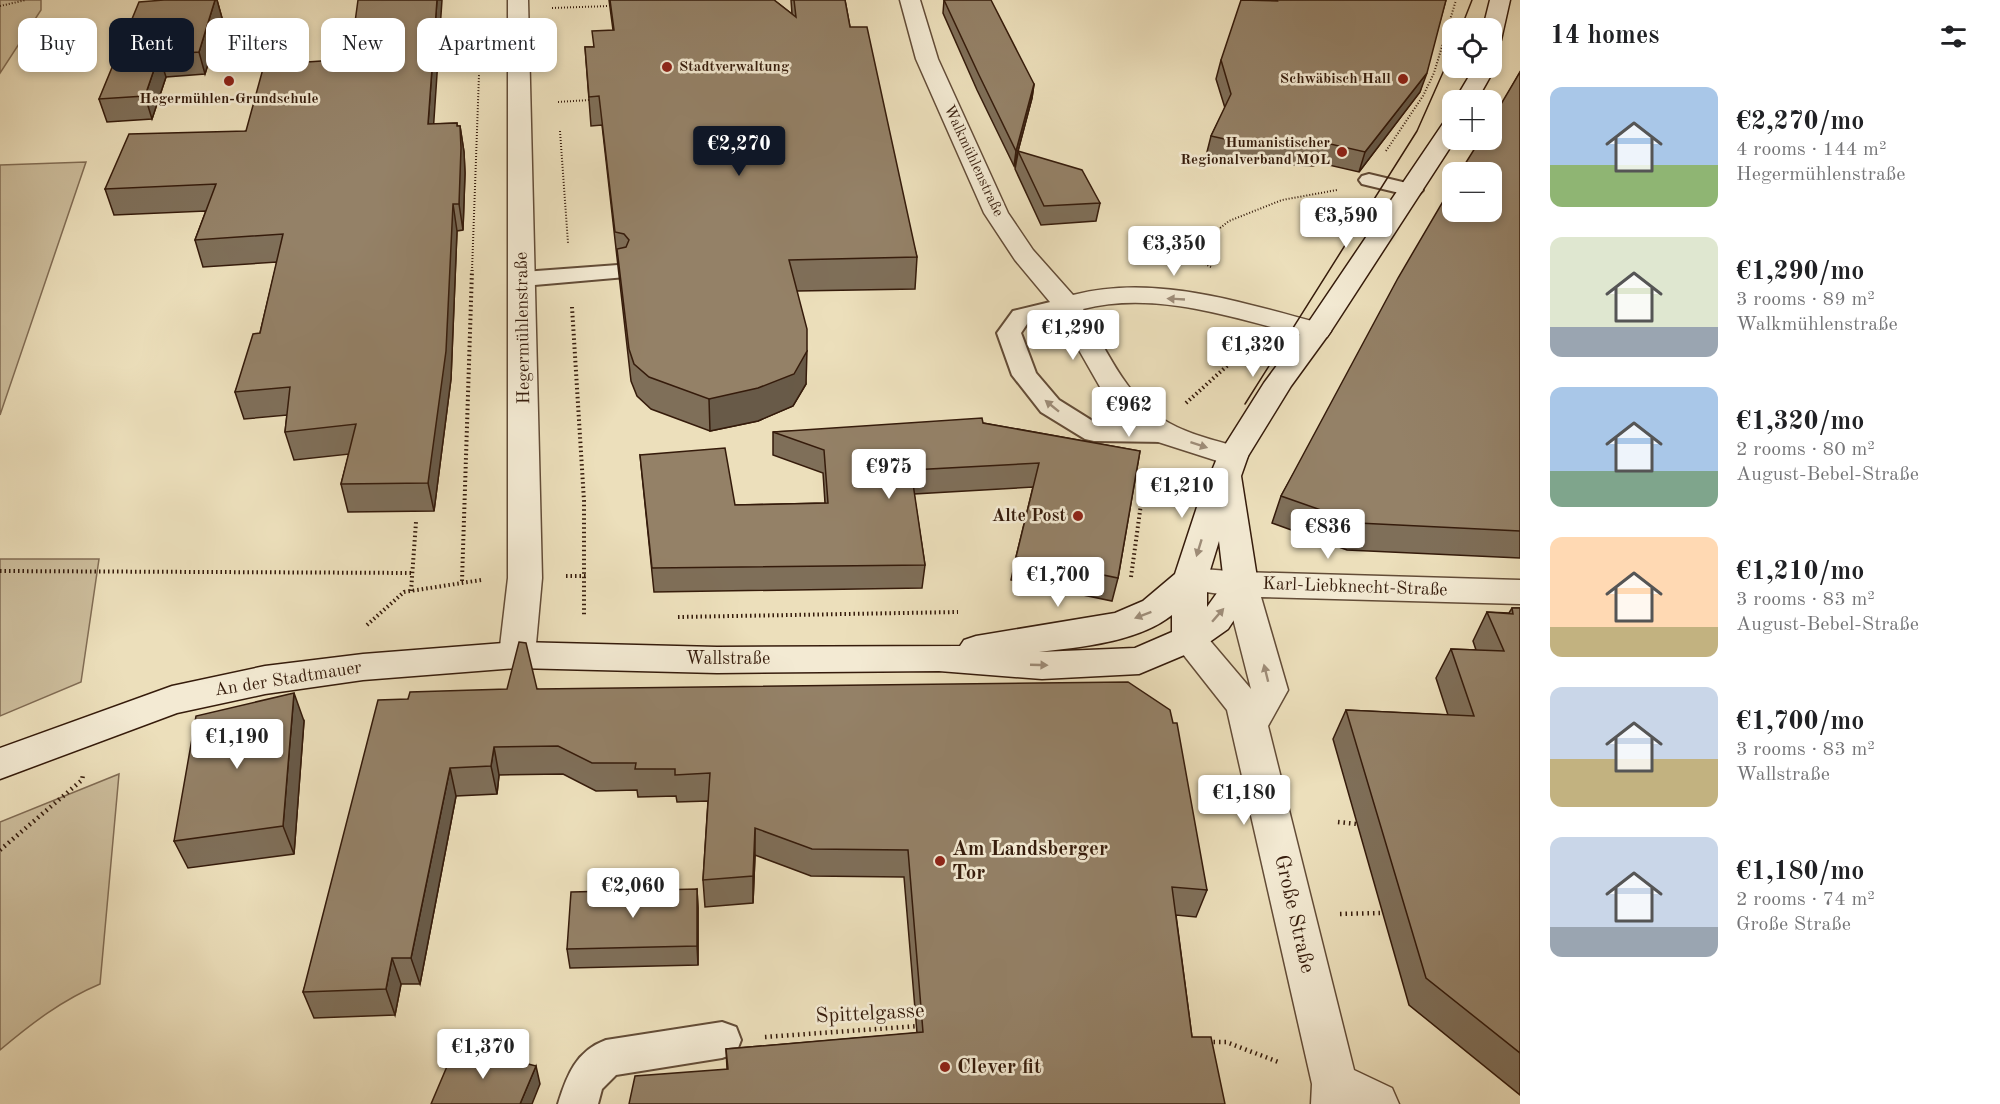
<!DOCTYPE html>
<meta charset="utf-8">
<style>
:root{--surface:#fff;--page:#f2f2f2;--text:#202124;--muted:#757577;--accent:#111827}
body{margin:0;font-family:"Old Standard TT",serif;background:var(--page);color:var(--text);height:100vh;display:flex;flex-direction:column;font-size:22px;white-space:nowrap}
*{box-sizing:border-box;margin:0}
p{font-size:20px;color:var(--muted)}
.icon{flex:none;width:33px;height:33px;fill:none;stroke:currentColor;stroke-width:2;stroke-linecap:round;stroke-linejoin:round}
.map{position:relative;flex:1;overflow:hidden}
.sheet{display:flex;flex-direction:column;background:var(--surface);width:480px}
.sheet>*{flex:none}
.hud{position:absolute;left:18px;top:18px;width:570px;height:54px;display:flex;gap:12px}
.controls{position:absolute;left:1442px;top:18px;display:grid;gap:12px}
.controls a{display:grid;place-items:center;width:60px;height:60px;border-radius:12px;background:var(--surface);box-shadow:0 3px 9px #0003;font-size:30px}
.price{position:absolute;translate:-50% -51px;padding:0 14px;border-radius:6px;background:#fff;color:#222;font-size:20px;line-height:39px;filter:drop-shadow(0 2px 3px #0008)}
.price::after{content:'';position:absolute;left:50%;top:36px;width:18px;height:14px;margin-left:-9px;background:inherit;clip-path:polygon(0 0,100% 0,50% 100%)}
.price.selected{background:var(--accent);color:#fff}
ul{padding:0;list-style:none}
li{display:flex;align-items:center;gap:18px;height:150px;padding:0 30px}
li span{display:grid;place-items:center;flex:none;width:168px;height:120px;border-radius:12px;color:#555}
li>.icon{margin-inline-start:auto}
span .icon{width:72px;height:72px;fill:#fffc;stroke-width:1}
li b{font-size:26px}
h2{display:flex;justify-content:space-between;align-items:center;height:72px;padding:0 30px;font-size:26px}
.tag{padding:0 21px;border-radius:12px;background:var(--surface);box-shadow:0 3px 9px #0003;font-size:21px;line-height:54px}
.tag.selected{background:var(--accent);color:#fff}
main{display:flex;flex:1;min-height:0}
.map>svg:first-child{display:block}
.green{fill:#cdbe9d;stroke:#816c54;stroke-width:1.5}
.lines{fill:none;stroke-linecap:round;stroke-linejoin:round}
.lane-casing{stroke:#634c37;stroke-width:4}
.street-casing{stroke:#634c37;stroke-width:3}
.secondary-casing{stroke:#351b0b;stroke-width:3}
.path-far2{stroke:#351b0b;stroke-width:2;stroke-dasharray:1 2;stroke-linecap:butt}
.path-far1{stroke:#351b0b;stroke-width:4;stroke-dasharray:1.5 3;stroke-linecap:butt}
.path{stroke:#351b0b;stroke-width:4.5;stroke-dasharray:1.5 4;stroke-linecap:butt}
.lane{fill:#f3ead3;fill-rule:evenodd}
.street{fill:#f3ead3;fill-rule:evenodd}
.secondary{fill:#f3ead3;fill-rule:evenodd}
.tram{stroke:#351b0b;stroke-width:1.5}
.wall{fill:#7f6f59;stroke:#351b0b;stroke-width:1.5}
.shaded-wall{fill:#685a48;stroke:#351b0b;stroke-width:1.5}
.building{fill:#948167;stroke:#351b0b;stroke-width:1.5}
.oneway{fill:#9e8d79}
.poi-dot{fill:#8f2418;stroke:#f3ead3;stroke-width:2}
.labels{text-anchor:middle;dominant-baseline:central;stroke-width:5;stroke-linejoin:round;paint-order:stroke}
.far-poi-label{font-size:15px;font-weight:bold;fill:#351b0b;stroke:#f3ead3;text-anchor:end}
.far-street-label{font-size:15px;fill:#351b0b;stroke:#f3ead3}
.street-label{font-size:18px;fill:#351b0b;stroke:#f3ead3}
.poi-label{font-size:18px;font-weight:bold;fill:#351b0b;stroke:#f3ead3;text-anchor:end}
.near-poi-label{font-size:21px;font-weight:bold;fill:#351b0b;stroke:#f3ead3;text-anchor:start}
.near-street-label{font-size:21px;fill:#351b0b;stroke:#f3ead3}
</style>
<main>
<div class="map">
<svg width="1520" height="1104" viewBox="0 0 1520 1104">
<rect width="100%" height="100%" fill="#ecdfbb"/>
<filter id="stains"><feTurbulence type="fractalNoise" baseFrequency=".00333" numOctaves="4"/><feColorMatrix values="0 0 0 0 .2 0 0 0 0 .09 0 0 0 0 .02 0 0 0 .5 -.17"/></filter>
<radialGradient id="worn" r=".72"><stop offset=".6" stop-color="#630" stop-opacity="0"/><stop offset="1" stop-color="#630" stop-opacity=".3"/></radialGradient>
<!-- green -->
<g class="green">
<path d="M0,0H41V10L0,73Z"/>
<path d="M86,162L0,415V165Z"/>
<path d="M0,559H99L81,682L0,716Z"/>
<path d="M119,774L100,984C62,1000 32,1023 0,1050V822Z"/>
</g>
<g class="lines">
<!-- lane casing -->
<g class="lane-casing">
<g id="lane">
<path d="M1369,174L1419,186L1423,190L1419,194L1412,196L1362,184L1359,180L1362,176Z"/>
<path d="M618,265L626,267L629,272L626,277L523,286L515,284L512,279L515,274L523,272Z"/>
<path d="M1067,298L1075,300L1079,305L1075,310L1029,321L1021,333L1036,373L1059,400L1099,425L1166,426L1175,428L1179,434L1175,440L1166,442L1094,441L1085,439L1041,412L1012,375L997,333L1013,311Z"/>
<path d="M722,1022L736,1027L741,1040L736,1053L722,1058L616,1075L602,1089L598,1104H558C567,1075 576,1051 606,1040Z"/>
</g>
</g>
<!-- street casing -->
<g class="street-casing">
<g id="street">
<path d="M508,0H528L542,578L535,655L530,664L517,668L504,664L499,655L508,578Z"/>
<path d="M900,0H920L938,59L1008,213L1033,250L1073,295C1157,273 1245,304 1327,325L1331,331L1327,337L1317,339C1243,321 1159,289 1083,309C1108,353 1129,405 1177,427C1198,437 1222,442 1244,449L1248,456L1244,463L1233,466L1155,441L1123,419L1108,401L1055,308L1015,260L984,213L916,59Z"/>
<path d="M1190,568L1241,572L1520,580V604L1261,597L1288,690L1268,726L1354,1070L1392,1088L1399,1104H1311L1312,1084L1227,710L1171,639L1177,630L1189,626L1201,630L1251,689L1227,595L1178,588L1173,580L1178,572Z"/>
</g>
</g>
<!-- secondary casing -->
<g class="secondary-casing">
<g id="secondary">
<path d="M1490,0H1510L1501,40L1498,44L1491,46V28H1483Z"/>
<path d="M1492,63L1495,68L1477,100H1455L1474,68H1491Z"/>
<path d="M1452,120V140H1455L1331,331L1291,386L1248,456L1241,476L1258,584L1228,629L1201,648L1139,674L1042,679L939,671L717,673L517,668L363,680L265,694L177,713L0,779V748L172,686L265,666L363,654L517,642L717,647L960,646L964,640L976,636L1115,613L1143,601L1175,574L1198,504L1218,456L1264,383L1306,326L1444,122ZM1219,541L1224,583L1207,607V580ZM1172,615V632L1135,648L1039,652C1081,647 1138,642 1172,615Z"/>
</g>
</g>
<!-- path-far2 -->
<g class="path-far2">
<path d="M0,6L26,0"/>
<path d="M552,8L609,6"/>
<path d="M558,102L589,100"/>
<path d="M560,131L568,243"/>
<path d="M1386,151L1423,96L1434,73L1456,0"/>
<path d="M1211,267L1201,262L1197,246L1229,221L1282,200L1337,190"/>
<path d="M472,271L479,75"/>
</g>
<!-- path-far1 -->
<g class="path-far1">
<path d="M572,307L584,501V617"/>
<path d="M1186,403L1228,365L1236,344"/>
<path d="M0,571L413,573"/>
<path d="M566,576H586"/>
<path d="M1131,577L1143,489L1152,467"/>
<path d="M462,581L472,270"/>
<path d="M411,591L416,522"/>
<path d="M678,617L958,612"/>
<path d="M367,625L404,592L481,580"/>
</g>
<!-- path -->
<g class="path">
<path d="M1338,822L1357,824"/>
<path d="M0,850L82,780L83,775"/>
<path d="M1340,914L1381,913"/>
<path d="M765,1037L919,1026"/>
<path d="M1208,1042H1226L1281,1063"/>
</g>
<!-- lane -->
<use href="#lane" class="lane"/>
<!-- street -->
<use href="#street" class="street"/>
<!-- secondary -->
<use href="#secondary" class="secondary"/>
<!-- tram -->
<g class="tram">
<path d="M1461,28L1472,0"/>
<path d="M1245,404L1417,131L1452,52"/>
</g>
</g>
<!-- wall -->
<g class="wall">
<path d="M164,0H217L222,18L205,74L166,77L152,119L107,122L99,99Z"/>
<path d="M609,0H774L792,14L791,0H845L850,27L917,257L915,289L797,291L806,384L793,406L758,421L710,431L651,409L637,396L631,381L602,125L591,126L585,47H594L613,30Z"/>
<path d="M944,0L1034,84L1032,98L1018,151L1100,203L1096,221L1041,225L1015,169L1018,153L1014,166L977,90L943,13Z"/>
<path d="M1267,0H1446L1420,92L1359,172L1316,162L1314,166L1233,162L1206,156L1211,136L1225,108L1216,79L1221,60Z"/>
<path d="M350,59L434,124L457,123V126H460L464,152L465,173L463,230L457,231L451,379L434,511L348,512L341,484L349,454L294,460L285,432L287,415L244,419L235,392L260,333L277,262L203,267L195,240L206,211L114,215L105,189L246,131Z"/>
<path d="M1520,72V558L1347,550L1272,523L1281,496Z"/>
<path d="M983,423L1140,451L1118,578L1112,601L1011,580L1016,557L1033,487L914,494L925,565L922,588L654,592L640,455L735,505L825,503L823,473L773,455V432Z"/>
<path d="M1512,608H1520V1095L1409,1005L1333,739L1346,710L1448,715L1436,678L1451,649L1476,650L1473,641L1487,612L1509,613Z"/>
<path d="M537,689L1207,890L1196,917L1176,915L1192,1037L727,1069L726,1049L917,1033L904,877L811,876L755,855L753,903L705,907L703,880L708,801L677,802L676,796L638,797L637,790L596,791L563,774L499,775L497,794L456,796L420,984H401L395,1015L314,1018L303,992L408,699Z"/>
<path d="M304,721L294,854L188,868L174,841Z"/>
<path d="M697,889L698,908V965L570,968L567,949Z"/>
</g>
<!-- shaded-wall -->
<g class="shaded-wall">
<path d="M215,0H217L222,18L205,74L199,52Z"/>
<path d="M437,0H442L432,149L428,124Z"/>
<path d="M159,55L166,77L152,119L145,96Z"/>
<path d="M1427,73L1420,92L1359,172L1365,152Z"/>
<path d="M1034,84L1032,98L1014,166L1016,151Z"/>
<path d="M460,126L464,152L465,173L463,230L459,204Z"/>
<path d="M453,204L457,231L451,379L434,511L428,483Z"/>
<path d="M807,351L806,384L793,406L758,421L710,431L709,399Z"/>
<path d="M294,693L304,721L294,854L283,826Z"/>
<path d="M494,747L499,775L497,794L491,766Z"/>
<path d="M450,768L456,796L420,984L411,958Z"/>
<path d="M755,828V855L753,903V876Z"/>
<path d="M697,889L698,908V965L697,946Z"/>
<path d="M392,958L401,984L395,1015L386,989Z"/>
<path d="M536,1066L540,1084L532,1104H520Z"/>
</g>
<!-- building -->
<g class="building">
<path d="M164,0H215L199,52L159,55L145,96L99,99L139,2Z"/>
<path d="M358,0H437L428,124L457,123V126H460L461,148L459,204H453L446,351L428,483L341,484L356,424L285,432L290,387L235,392L253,334L260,333L283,234L195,240L216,184L105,189L129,134L246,131L264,65L350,59Z"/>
<path d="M610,0H774L796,17L794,0H845L850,27H867L917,257L789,260L807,329V351L794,374L758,388L709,399L649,377L634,364L629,349L617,249L626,247L629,240L624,234L615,232L599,96L589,97L585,47H594L592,31L614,30Z"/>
<path d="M944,0H991L1034,84L1016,151L979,75Z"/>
<path d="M1241,0L1277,1L1276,0H1446L1427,73L1365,152L1322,142L1320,146L1238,142L1211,136L1231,94L1221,60Z"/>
<path d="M1520,72V531L1358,523L1281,496L1398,278L1452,186V212H1491V172H1460L1480,140H1491V121Z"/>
<path d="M1018,151L1082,170L1100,203L1044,206Z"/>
<path d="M982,418L983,423L1140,451L1118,578L1016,557L1039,463L911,470L925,565L652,568L640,455L725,448L735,505L828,503L824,450L773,432Z"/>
<path d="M1512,608H1520V1053L1426,978L1346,710L1474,716L1451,649L1504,651L1487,612L1513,614Z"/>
<path d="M519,642L526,643L537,689L1128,682L1170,710L1173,723H1177L1207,890L1172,887L1192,1037H1211L1225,1104H629L635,1076L728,1069L726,1049L923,1032L908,850L812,849L755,828L753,876L703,880L710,773L675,775V769H635L636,763H592L558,746L494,747L491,766L450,768L411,958H392L386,989L303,992L378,700L408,699L410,692L507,689Z"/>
<path d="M294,693L283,826L174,841L196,716Z"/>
<path d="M697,889V946L567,949L571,892Z"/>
<path d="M454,1050L486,1053L536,1066L520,1104H431Z"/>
</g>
<!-- one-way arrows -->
<defs><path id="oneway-solid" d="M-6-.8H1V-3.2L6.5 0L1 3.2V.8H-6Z" transform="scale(1.5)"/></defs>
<g class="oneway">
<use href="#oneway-solid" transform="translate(1176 299) rotate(-177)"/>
<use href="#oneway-solid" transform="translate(1052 406) rotate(-141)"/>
<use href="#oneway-solid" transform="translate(1199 445) rotate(18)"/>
<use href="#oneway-solid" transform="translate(1199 548) rotate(107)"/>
<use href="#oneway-solid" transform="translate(1143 615) rotate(159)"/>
<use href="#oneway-solid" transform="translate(1218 615) rotate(-49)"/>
<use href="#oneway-solid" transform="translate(1039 665) rotate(2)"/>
<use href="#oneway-solid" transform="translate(1266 673) rotate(-104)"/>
</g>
<!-- markers -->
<g class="poi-dot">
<circle cx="667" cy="67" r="6"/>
<circle cx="1403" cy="79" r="6"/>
<circle cx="229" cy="81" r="6"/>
<circle cx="1342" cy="152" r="6"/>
<circle cx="1078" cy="516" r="6"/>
<circle cx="940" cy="861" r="6"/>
<circle cx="945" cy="1067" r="6"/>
</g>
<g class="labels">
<!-- far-poi labels -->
<g class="far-poi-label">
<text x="679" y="67" text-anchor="start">Stadtverwaltung</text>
<text x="1391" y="79">Schwäbisch Hall</text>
<text x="229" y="99" text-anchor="middle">Hegermühlen-Grundschule</text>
<text x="1330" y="143">Humanistischer<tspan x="1330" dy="17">Regionalverband MOL</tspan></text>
</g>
<!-- far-street labels -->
<g class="far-street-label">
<text transform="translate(973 161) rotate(65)">Walkmühlenstraße</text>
</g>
<!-- street labels -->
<g class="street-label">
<text transform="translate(523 328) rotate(-91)">Hegermühlenstraße</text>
<text transform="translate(1355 587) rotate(2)">Karl-Liebknecht-Straße</text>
<text x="728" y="659">Wallstraße</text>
<text transform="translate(288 679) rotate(-9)">An der Stadtmauer</text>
</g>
<!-- poi labels -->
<g class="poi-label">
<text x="1066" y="516">Alte Post</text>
</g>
<!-- near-poi labels -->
<g class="near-poi-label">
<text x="952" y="849">Am Landsberger<tspan x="952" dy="24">Tor</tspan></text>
<text x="957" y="1067">Clever fit</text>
</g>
<!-- near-street labels -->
<g class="near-street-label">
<text transform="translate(1294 914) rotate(77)">Große Straße</text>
<text transform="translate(870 1014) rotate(-3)">Spittelgasse</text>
</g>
</g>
<rect width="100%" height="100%" filter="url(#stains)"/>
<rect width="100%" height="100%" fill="url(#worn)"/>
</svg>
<div class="controls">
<a><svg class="icon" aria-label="locate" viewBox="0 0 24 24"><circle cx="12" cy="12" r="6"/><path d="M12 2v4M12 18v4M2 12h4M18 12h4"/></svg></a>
<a>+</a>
<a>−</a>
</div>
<b class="price selected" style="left:739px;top:177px">€2,270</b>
<b class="price" style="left:1346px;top:249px">€3,590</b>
<b class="price" style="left:1174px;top:277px">€3,350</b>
<b class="price" style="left:1073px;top:361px">€1,290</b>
<b class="price" style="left:1253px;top:378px">€1,320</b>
<b class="price" style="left:1129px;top:438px">€962</b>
<b class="price" style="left:889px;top:500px">€975</b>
<b class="price" style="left:1182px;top:519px">€1,210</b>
<b class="price" style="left:1328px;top:560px">€836</b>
<b class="price" style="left:1058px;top:608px">€1,700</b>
<b class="price" style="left:237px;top:770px">€1,190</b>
<b class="price" style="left:1244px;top:826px">€1,180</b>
<b class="price" style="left:633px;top:919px">€2,060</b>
<b class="price" style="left:483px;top:1080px">€1,370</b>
<div class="hud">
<a class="tag">Buy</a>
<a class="tag selected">Rent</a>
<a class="tag">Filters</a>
<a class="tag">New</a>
<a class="tag">Apartment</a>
</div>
</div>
<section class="sheet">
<h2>14 homes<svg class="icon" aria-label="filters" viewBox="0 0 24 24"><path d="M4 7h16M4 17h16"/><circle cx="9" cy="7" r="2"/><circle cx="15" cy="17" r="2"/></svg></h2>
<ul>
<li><span style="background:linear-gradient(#a9c7e8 65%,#8fb573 0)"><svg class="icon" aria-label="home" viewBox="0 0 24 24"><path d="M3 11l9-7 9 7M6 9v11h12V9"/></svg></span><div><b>€2,270/mo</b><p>4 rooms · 144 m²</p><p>Hegermühlenstraße</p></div></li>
<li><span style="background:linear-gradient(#dfe7d0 75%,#9aa5b1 0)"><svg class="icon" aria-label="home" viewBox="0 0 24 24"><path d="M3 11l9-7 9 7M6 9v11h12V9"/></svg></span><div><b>€1,290/mo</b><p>3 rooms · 89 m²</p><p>Walkmühlenstraße</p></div></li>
<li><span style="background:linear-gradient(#a9c7e8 70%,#7fa58c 0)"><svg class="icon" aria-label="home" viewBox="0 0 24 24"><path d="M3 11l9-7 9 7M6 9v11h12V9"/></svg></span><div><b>€1,320/mo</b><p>2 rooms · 80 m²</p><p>August-Bebel-Straße</p></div></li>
<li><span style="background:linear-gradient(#ffd9b3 75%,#c2b280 0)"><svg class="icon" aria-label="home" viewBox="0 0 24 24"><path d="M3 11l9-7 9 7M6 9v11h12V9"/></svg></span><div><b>€1,210/mo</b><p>3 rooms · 83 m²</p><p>August-Bebel-Straße</p></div></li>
<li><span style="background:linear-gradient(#c9d6e8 60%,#c2b280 0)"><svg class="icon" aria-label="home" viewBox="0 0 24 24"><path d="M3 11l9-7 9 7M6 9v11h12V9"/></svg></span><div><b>€1,700/mo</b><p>3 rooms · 83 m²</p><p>Wallstraße</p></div></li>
<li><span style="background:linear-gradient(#c9d6e8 75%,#9aa5b1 0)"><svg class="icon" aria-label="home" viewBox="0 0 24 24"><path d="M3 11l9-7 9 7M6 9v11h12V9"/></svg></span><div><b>€1,180/mo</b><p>2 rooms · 74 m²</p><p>Große Straße</p></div></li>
</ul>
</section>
</main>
